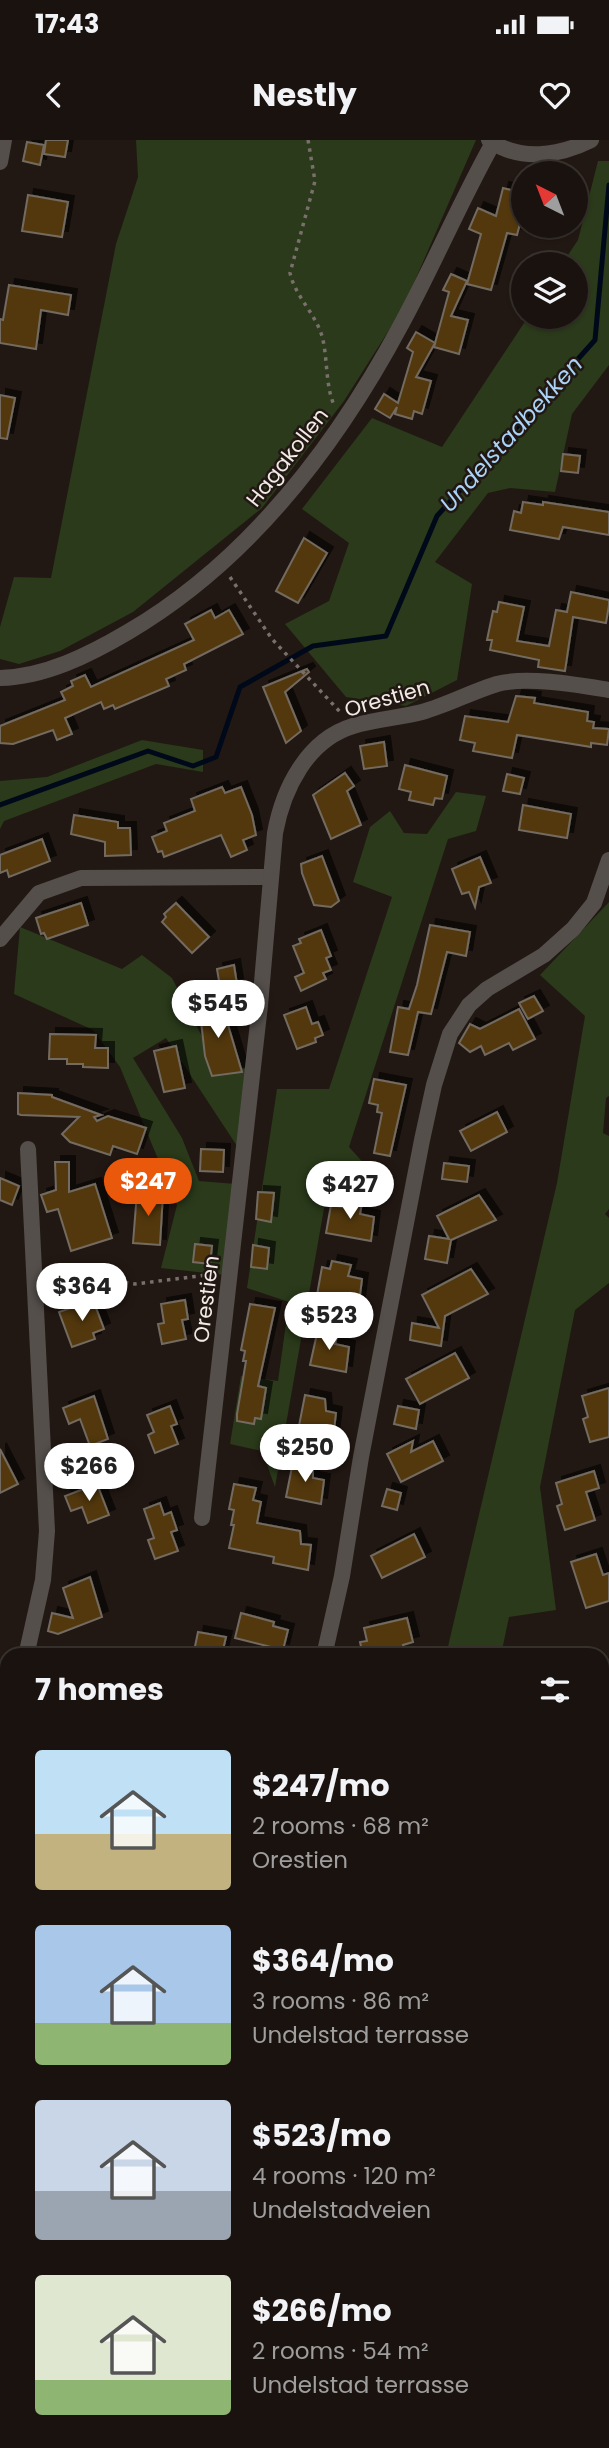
<!DOCTYPE html>
<meta charset="utf-8">
<style>
:root{--surface:#1a120e;--page:#27201c;--text:#f1f3f6;--muted:#9f9e9e;--line:#38322e;--accent:#ea580c}
body{margin:0;font-family:Poppins,sans-serif;background:var(--page);color:var(--text);height:100vh;display:flex;flex-direction:column;font-size:26px;white-space:nowrap}
*{box-sizing:border-box;margin:0}
p{font-size:23px;color:var(--muted)}
.icon{flex:none;width:38px;height:38px;fill:none;stroke:currentColor;stroke-width:2;stroke-linecap:round;stroke-linejoin:round}
.map{position:relative;flex:1;overflow:hidden}
.side{position:absolute;left:0px;top:1508px;width:609px;height:800px;display:flex;flex-direction:column;background:var(--surface);border-radius:21px 21px 0 0;box-shadow:0 2px 5px #0004,0 0 0 2px var(--line)}
.side>*{flex:none}
.needle{width:46px;rotate:318deg}
.controls{position:absolute;left:511px;top:21px;display:grid;gap:14px}
.controls a{display:grid;place-items:center;width:77px;height:77px;border-radius:50%;background:var(--surface);box-shadow:0 2px 5px #0004,0 0 0 2px var(--line);font-size:35px}
.price{position:absolute;translate:-50% -60px;padding:0 16px;border-radius:24px;background:#fff;color:#222;font-size:23px;line-height:46px;filter:drop-shadow(0 2px 4px #0008)}
.price::after{content:'';position:absolute;left:50%;top:42px;width:21px;height:16px;margin-left:-10px;background:inherit;clip-path:polygon(0 0,100% 0,50% 100%)}
.price.on{background:var(--accent);color:#fff}
ul{padding:0;list-style:none}
li{display:flex;align-items:center;gap:21px;height:175px;padding:0 35px}
li span{display:grid;place-items:center;flex:none;width:196px;height:140px;border-radius:7px;color:#555}
li>.icon{margin-inline-start:auto}
span .icon{width:84px;height:84px;fill:#fffc;stroke-width:1}
li b{font-size:30px}
h2{display:flex;justify-content:space-between;align-items:center;height:84px;padding:0 35px;font-size:30px}
.status{display:flex;justify-content:space-between;align-items:center;height:49px;padding:0 35px;background:var(--surface);direction:ltr}
.status svg{height:19px;fill:currentColor}
header{display:flex;justify-content:space-between;align-items:center;height:91px;padding:0 35px;background:var(--surface);font-size:32px;font-weight:700}
.map>svg:first-child{display:block}
.green{fill:#2a3a1a}
.lines{fill:none;stroke-linecap:round;stroke-linejoin:round}
.stream{stroke:#00091a;stroke-width:5}
.building{fill:#523810;stroke:#736b60;stroke-width:2;filter:url(#shadow)}
.path{stroke:#79706c;stroke-width:3.5;stroke-dasharray:3.5 5;stroke-linecap:butt}
.minor{stroke:#544f4b;stroke-width:16}
.labels{text-anchor:middle;dominant-baseline:central;stroke-width:5;stroke-linejoin:round;paint-order:stroke}
.street-label{font-size:21px;fill:#f1eae6;stroke:#221813}
.water-label{font-size:23px;font-style:italic;fill:#aad3f7;stroke:#221813}
</style>
<div class="status"><b>17:43</b><svg viewBox="0 0 49 12"><path d="M0 12V9h3v3zM5 12V6h3v6zM10 12V3h3v9zM15 12V0h3v12zM26 1h20v11H26zM47 4h2v5h-2z"/></svg></div>
<header><svg class="icon" aria-label="back" viewBox="0 0 24 24"><path d="M15 5l-7 7 7 7"/></svg>Nestly<svg class="icon" aria-label="heart" viewBox="0 0 24 24"><path d="M12 20l-8-8c-3-5 5-10 8-4 3-6 11-1 8 4z"/></svg></header>
<div class="map">
<svg width="609" height="2308" viewBox="0 0 609 2308">
<defs>
<filter id="shadow"><feDropShadow dx="6" dy="-6" stdDeviation="0" flood-color="#0009"/></filter>
</defs>
<rect width="100%" height="100%" fill="#221813"/>
<!-- green -->
<g class="green">
<path d="M136,0H476L403,168L344,261L262,368L133,472L60,511L19,524L0,519V487L14,437L51,438L116,104L138,37Z"/>
<path d="M598,21H609V225L572,274L555,352L510,348L488,353L435,422L472,444L457,540L406,566L346,557L285,484L329,461L349,403L302,369L372,278L442,307L528,177H576V124H562L578,100Z"/>
<path d="M142,600L203,610V632L156,624L4,681L0,689V641L47,637Z"/>
<path d="M456,652L486,656L476,691L448,699L349,1007L391,1053L329,1040L275,1347L262,1311L230,1304L241,1236L278,1241L289,1162L247,1148L277,949H329L392,757L353,742L370,687L390,671L404,693L427,694Z"/>
<path d="M609,762V956L606,958L603,993L609,996V1069L605,1074L609,1078V1143L575,1170L540,1347L556,1470L509,1477L501,1515H446L557,1043L585,876L540,835Z"/>
<path d="M20,787L122,829L142,815L172,838L215,922L246,929L239,1009L166,898L133,918L182,998L199,1041L236,1044L225,1135L161,1128L177,1065L120,927L93,890L14,854Z"/>
</g>
<g class="lines">
<!-- stream -->
<path class="stream" d="M0,665L148,611L193,626L216,617L240,547L313,506L386,496L437,376L595,200L609,45"/>
</g>
<!-- building -->
<g class="building">
<path d="M46,0H68L65,17L44,14Z"/>
<path d="M27,2L44,5L40,25L23,21Z"/>
<path d="M503,48L523,53V72L517,95L507,93L491,150L467,144L481,94L469,89L478,68L496,76Z"/>
<path d="M28,55L68,62L62,97L22,91Z"/>
<path d="M451,134L467,141L451,176L468,180L459,214L434,207L449,152L443,150Z"/>
<path d="M9,145L71,155L68,175L41,170L36,209L0,203V179L3,180Z"/>
<path d="M416,192L435,203L416,237L431,241L422,274L414,271L412,279L395,274L397,267L390,278L375,269L384,254L398,263L413,212L407,208Z"/>
<path d="M0,255L15,258L7,299L0,298Z"/>
<path d="M563,314L580,316L578,333L561,331Z"/>
<path d="M523,362L543,365V362L609,372V395L563,387L559,399L510,390L514,371L521,373Z"/>
<path d="M304,398L327,413L298,463L276,451Z"/>
<path d="M571,452L609,460V465L606,483L573,477L565,531L538,527L539,520L490,510L492,500H487L493,471L497,472L499,462L524,467L517,501L549,506L556,470L567,472Z"/>
<path d="M211,470L215,478L229,470L243,494L184,524L186,530L166,539L169,546L115,569L113,565L104,569L101,562L65,578L72,594L57,600L53,590L13,604L0,603V586L65,560L61,552L73,546L71,541L85,535L91,547L194,500L185,484Z"/>
<path d="M307,529L309,532L285,552L301,591L286,603L263,547Z"/>
<path d="M516,556L535,558L534,563L588,572L587,581L594,582L593,588L609,589L607,605L591,603V607L517,595L512,618L473,611L475,603L460,600L465,576L508,582Z"/>
<path d="M384,602L387,626L364,629L360,606Z"/>
<path d="M405,625L447,636L442,659L435,658L433,665L409,660L411,652L399,649Z"/>
<path d="M345,633L354,646L347,651L361,685L331,699L313,655Z"/>
<path d="M507,634L524,638L520,654L503,651Z"/>
<path d="M222,647L225,653L241,647L252,675L256,695L243,700L247,710L231,717L221,695L164,717L162,711L158,712L152,697L167,691L164,683L195,671L191,659Z"/>
<path d="M523,665L571,674L567,698L519,690Z"/>
<path d="M74,675L118,682V688H130L131,715L105,716V702L71,694Z"/>
<path d="M42,699L50,721L9,737L7,730L0,733V715Z"/>
<path d="M322,716L339,761L331,767L314,765L302,733L301,724Z"/>
<path d="M480,717L491,743L479,747L475,767L469,752L462,754L452,729Z"/>
<path d="M81,763L88,785L47,799L44,793L41,794L36,778Z"/>
<path d="M176,763L209,797L192,813L162,782L166,777L164,774Z"/>
<path d="M430,785L470,792L466,816L447,812L431,874L418,872L408,915L390,912L398,867L409,869L417,845Z"/>
<path d="M321,790L331,816L326,818L331,830L323,833L326,839L301,851L295,837L304,833L293,806L301,803L299,799Z"/>
<path d="M234,825L237,844L220,847L217,829Z"/>
<path d="M534,856L543,871L528,879L519,863Z"/>
<path d="M220,858L242,932L212,936L205,916L199,864Z"/>
<path d="M306,867L312,884L318,882L323,895L315,898L316,902L297,909L284,875Z"/>
<path d="M519,869L535,899L513,910L509,903L485,915L481,906L470,912L459,903L470,884L480,889Z"/>
<path d="M50,894L96,895L95,908H108V928L83,927V924H67V919H49Z"/>
<path d="M176,906L185,948L164,952L154,911Z"/>
<path d="M374,939L406,945L390,1016L374,1013L382,973L377,972L378,965L369,963Z"/>
<path d="M18,953L52,955V957L101,975L94,977L97,981L108,976L146,988L137,1014L113,1006L110,1015L70,1002L62,994L79,977L21,975L18,974Z"/>
<path d="M497,972L507,992L471,1011L460,991Z"/>
<path d="M201,1009L224,1010L223,1032L200,1031Z"/>
<path d="M55,1022H69V1052L95,1044L112,1098L71,1111L58,1069L47,1072L41,1055L56,1050Z"/>
<path d="M444,1023L469,1026L467,1042L442,1039Z"/>
<path d="M0,1038L19,1046L12,1065L0,1060Z"/>
<path d="M137,1052L163,1053L160,1105L133,1103Z"/>
<path d="M258,1052L274,1053L271,1082L256,1079Z"/>
<path d="M479,1055L496,1080L451,1100L447,1123L425,1119L429,1096L449,1099L437,1076Z"/>
<path d="M344,1059L362,1063L360,1074L374,1077L371,1101L326,1093L331,1065L342,1067Z"/>
<path d="M195,1104L212,1106L210,1124L193,1122Z"/>
<path d="M253,1105L269,1108L267,1129L251,1127Z"/>
<path d="M332,1121L351,1125L348,1136L362,1139L359,1163L317,1155L322,1127L330,1129Z"/>
<path d="M471,1129L488,1154L445,1176L441,1206L410,1200L412,1183L439,1188L422,1155Z"/>
<path d="M93,1160L104,1189L93,1193L95,1199L72,1207L59,1172Z"/>
<path d="M185,1160L188,1179L182,1180L186,1199L162,1204L158,1184L164,1183L161,1164Z"/>
<path d="M250,1164L275,1168L258,1246L266,1248L261,1279L255,1278L254,1284L237,1281V1274L246,1221H243L245,1211L241,1210Z"/>
<path d="M318,1189L338,1193L335,1204L349,1207L346,1232L310,1225Z"/>
<path d="M455,1213L469,1238L420,1264L406,1239Z"/>
<path d="M609,1248V1297L590,1302L583,1279L588,1277L582,1256Z"/>
<path d="M305,1255L325,1259L326,1271L336,1273L333,1298L298,1291Z"/>
<path d="M94,1256L108,1299L90,1306L80,1279L69,1284L63,1268Z"/>
<path d="M170,1266L177,1284L171,1286L178,1304L155,1313L148,1295L154,1292L147,1275Z"/>
<path d="M398,1266L419,1270L416,1289L394,1284Z"/>
<path d="M413,1301L411,1312L433,1301L443,1321L401,1342L387,1314Z"/>
<path d="M0,1309L18,1344L0,1353Z"/>
<path d="M293,1322L313,1326V1338L324,1340L321,1364L286,1357Z"/>
<path d="M594,1331L599,1348L586,1352L595,1380L565,1390L557,1366L562,1364L556,1343Z"/>
<path d="M97,1344L109,1375L88,1383L82,1367L71,1371L65,1356Z"/>
<path d="M234,1344L256,1348L253,1360L261,1362L257,1383L300,1391L301,1404L311,1405L308,1430L273,1423L274,1417L229,1408L234,1385H231L234,1370L229,1369Z"/>
<path d="M387,1349L401,1353L397,1370L382,1366Z"/>
<path d="M160,1363L164,1375L171,1372L177,1390L171,1392L178,1411L155,1419L148,1400L154,1398L144,1369Z"/>
<path d="M414,1394L425,1417L382,1438L371,1416Z"/>
<path d="M596,1414L603,1435L609,1433V1461L586,1468L571,1422Z"/>
<path d="M90,1437L102,1477L58,1494L48,1491L52,1473L73,1478L63,1448Z"/>
<path d="M241,1473L274,1482L273,1486L288,1490L283,1510L235,1498Z"/>
<path d="M407,1478L413,1502L403,1505L404,1508L363,1516L360,1502L367,1501L364,1488Z"/>
<path d="M198,1492L226,1497L222,1514L193,1516Z"/>
</g>
<g class="lines">
<!-- path -->
<g class="path">
<path d="M308,0L315,41L290,133C295,156 315,173 322,196C328,218 325,247 335,267"/>
<path d="M230,437L272,499L342,574"/>
<path d="M49,1144L93,1138L135,1144L215,1134"/>
</g>
<!-- minor -->
<g class="minor">
<path d="M489,0C520,22 559,16 591,0"/>
<path d="M0,22L4,0"/>
<path d="M0,538C45,537 89,515 128,492C249,421 337,305 402,183C434,124 460,62 493,3"/>
<path d="M0,799L39,753L81,738L270,737"/>
<path d="M202,1378L260,865L275,693C283,649 307,600 353,586C375,579 399,578 422,572C447,565 471,552 497,544C527,536 578,545 609,550"/>
<path d="M26,1516L43,1440L47,1391L28,1009"/>
<path d="M324,1516L342,1436L361,1317L422,1000L434,945L450,894L469,865L487,849L544,815L573,789L594,763L609,720"/>
<path d="M0,1587L7,1568"/>
<path d="M602,1760L609,1749"/>
<path d="M602,1853L609,1871"/>
<path d="M0,2018L7,2025"/>
<path d="M248,2301L249,2308"/>
<path d="M23,2308L24,2301"/>
<path d="M476,2308L477,2301"/>
</g>
</g>
<g class="labels">
<!-- street labels -->
<g class="street-label">
<text transform="translate(287 317) rotate(-52)">Hagakollen</text>
<text transform="translate(387 558) rotate(-16)">Orestien</text>
<text transform="translate(206 1159) rotate(-83)">Orestien</text>
</g>
<!-- water labels -->
<g class="water-label">
<text transform="translate(511 294) rotate(-48)">Undelstadbekken</text>
</g>
</g>
</svg>
<div class="controls">
<a><svg class="needle" viewBox="-14 -14 28 28"><path d="M0-13l5 13h-10z" fill="#e53935"/><path d="M0 13l5-13h-10z" fill="#9f9e9e"/></svg></a>
<a><svg class="icon" aria-label="layers" viewBox="0 0 24 24"><path d="M12 4l9 5-9 5-9-5zM3 14l9 5 9-5"/></svg></a>
</div>
<b class="price" style="left:218px;top:900px">$545</b>
<b class="price on" style="left:148px;top:1078px">$247</b>
<b class="price" style="left:350px;top:1081px">$427</b>
<b class="price" style="left:82px;top:1183px">$364</b>
<b class="price" style="left:329px;top:1212px">$523</b>
<b class="price" style="left:305px;top:1344px">$250</b>
<b class="price" style="left:89px;top:1363px">$266</b>
<section class="side">
<h2>7 homes<svg class="icon" aria-label="filters" viewBox="0 0 24 24"><path d="M4 7h16M4 17h16"/><circle cx="9" cy="7" r="2"/><circle cx="15" cy="17" r="2"/></svg></h2>
<ul>
<li><span style="background:linear-gradient(#bfe0f5 60%,#c2b280 0)"><svg class="icon" aria-label="home" viewBox="0 0 24 24"><path d="M3 11l9-7 9 7M6 9v11h12V9"/></svg></span><div><b>$247/mo</b><p>2 rooms · 68 m²</p><p>Orestien</p></div></li>
<li><span style="background:linear-gradient(#a9c7e8 70%,#8fb573 0)"><svg class="icon" aria-label="home" viewBox="0 0 24 24"><path d="M3 11l9-7 9 7M6 9v11h12V9"/></svg></span><div><b>$364/mo</b><p>3 rooms · 86 m²</p><p>Undelstad terrasse</p></div></li>
<li><span style="background:linear-gradient(#c9d6e8 65%,#9aa5b1 0)"><svg class="icon" aria-label="home" viewBox="0 0 24 24"><path d="M3 11l9-7 9 7M6 9v11h12V9"/></svg></span><div><b>$523/mo</b><p>4 rooms · 120 m²</p><p>Undelstadveien</p></div></li>
<li><span style="background:linear-gradient(#dfe7d0 75%,#8fb573 0)"><svg class="icon" aria-label="home" viewBox="0 0 24 24"><path d="M3 11l9-7 9 7M6 9v11h12V9"/></svg></span><div><b>$266/mo</b><p>2 rooms · 54 m²</p><p>Undelstad terrasse</p></div></li>
</ul>
</section>
</div>
